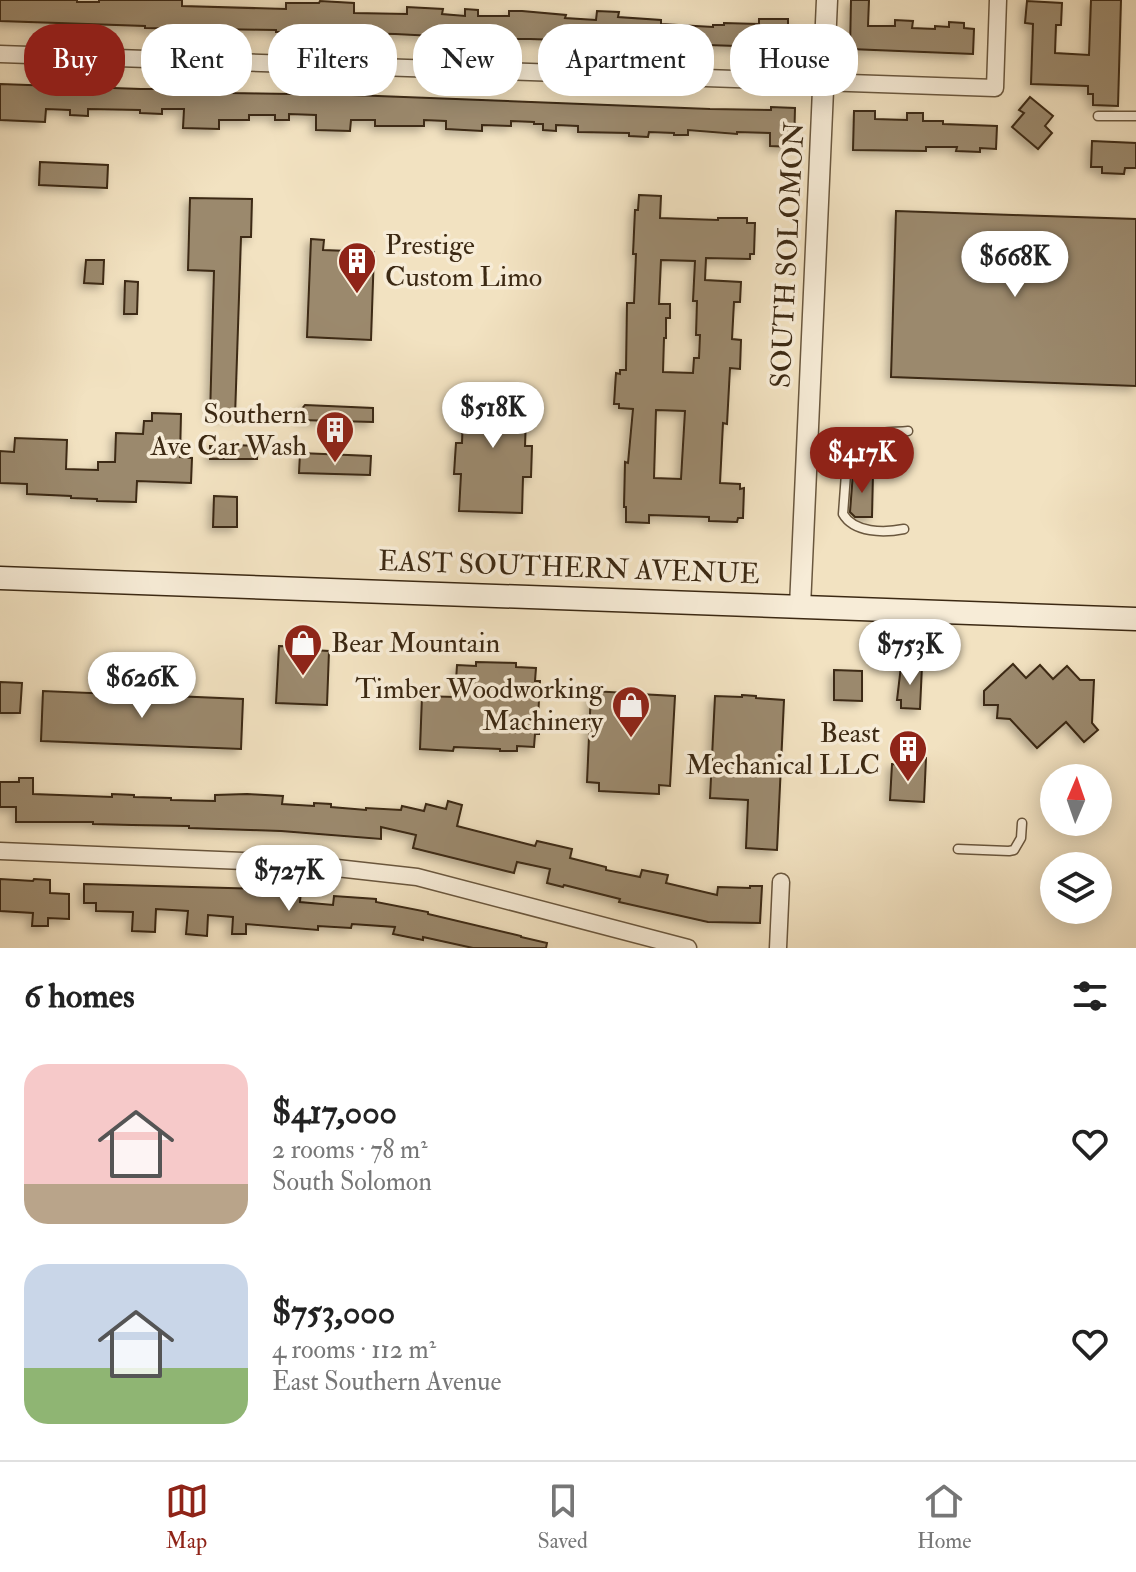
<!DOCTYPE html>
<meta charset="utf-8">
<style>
:root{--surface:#fff;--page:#f2f2f2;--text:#222;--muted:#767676;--line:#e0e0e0;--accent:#8f2418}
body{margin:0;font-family:"IM FELL Double Pica",serif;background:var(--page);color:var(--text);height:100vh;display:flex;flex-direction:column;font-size:30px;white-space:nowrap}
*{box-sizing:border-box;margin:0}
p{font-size:26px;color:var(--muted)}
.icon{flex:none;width:44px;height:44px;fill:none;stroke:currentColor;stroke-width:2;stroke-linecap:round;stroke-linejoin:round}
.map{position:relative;height:948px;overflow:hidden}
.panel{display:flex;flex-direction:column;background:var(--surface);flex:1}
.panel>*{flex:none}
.top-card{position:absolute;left:24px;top:24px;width:1088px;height:72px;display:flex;gap:16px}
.needle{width:52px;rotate:2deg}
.buttons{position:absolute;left:1040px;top:764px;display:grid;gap:16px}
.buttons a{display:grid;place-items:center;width:72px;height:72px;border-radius:50%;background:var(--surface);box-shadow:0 4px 20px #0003;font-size:40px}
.price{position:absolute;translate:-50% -68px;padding:0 18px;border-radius:28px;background:#fff;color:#222;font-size:26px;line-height:52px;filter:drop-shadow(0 2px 4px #0008)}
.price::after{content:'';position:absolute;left:50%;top:48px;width:24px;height:18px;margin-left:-12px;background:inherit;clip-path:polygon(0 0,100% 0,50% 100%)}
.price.active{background:var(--accent);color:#fff}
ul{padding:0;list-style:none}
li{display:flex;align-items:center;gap:24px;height:200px;padding:0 24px}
li span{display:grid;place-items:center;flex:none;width:224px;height:160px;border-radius:24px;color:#555}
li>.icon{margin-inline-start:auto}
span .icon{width:96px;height:96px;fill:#fffc;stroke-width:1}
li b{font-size:34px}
h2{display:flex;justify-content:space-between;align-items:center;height:96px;padding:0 24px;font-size:34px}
.pill{padding:0 28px;border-radius:32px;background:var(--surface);box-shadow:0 4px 20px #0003;font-size:28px;line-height:72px}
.pill.active{background:var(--accent);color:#fff}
.tabs{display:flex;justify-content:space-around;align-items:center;height:112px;border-top:2px solid var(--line);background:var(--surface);font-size:22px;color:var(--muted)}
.tabs a{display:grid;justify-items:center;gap:4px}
.tabs .active{color:var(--accent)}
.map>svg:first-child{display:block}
.building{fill:#9b896d;stroke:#3c2913;stroke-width:2;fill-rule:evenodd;filter:url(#shadow)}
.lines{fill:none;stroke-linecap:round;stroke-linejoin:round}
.service-casing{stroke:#6a573e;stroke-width:11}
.minor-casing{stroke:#6a573e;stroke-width:19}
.tertiary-casing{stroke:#6a573e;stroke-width:23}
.secondary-casing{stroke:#3c2913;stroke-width:25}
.service{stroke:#f7ecd7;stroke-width:8}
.minor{stroke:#f7ecd7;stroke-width:16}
.tertiary{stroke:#f7ecd7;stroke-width:20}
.secondary{stroke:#f7ecd7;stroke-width:22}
.labels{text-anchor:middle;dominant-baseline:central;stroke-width:7;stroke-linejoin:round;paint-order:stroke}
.poi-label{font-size:28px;fill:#3c2913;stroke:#f7ecd7;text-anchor:end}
.street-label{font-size:28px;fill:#3c2913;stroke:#f7ecd7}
</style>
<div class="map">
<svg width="1136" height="948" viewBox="0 0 1136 948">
<defs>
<filter id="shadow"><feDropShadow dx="-4" dy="4" stdDeviation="4" flood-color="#0004"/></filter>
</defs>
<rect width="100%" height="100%" fill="#f2e2c1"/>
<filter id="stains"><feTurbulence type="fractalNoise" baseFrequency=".0025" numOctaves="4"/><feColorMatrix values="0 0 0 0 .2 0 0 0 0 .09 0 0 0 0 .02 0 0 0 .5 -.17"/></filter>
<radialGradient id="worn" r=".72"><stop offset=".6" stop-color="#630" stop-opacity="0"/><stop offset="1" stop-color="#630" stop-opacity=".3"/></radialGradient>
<!-- building -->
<g class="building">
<path d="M0,0H77V2H99V0H182V6L286,9V3H319L320,1L354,3V13L407,14V7L443,9L442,14L465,16V9L478,10V16H509V11H522L566,15L565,18L596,20L597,11L619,12L618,17L661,20V24L713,27V25H724V23L759,24V19H788V25H796V48L530,39H493L395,34L353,33V35L318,33V32H276V30L145,28V26L0,21Z"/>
<path d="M851,0H869L868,26H895V20L913,21L912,28L935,29V26L949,27V22L964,23V28L974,29L973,54L850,49Z"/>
<path d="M1091,0H1121L1118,106L1093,105V94H1088V86L1031,84L1033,24L1025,23L1027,1L1062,3L1061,25H1056L1055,53L1089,55Z"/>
<path d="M0,84L141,89H193V86L209,87V92L229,93L352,95L710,109L771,110V107L795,108L794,147L770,146V133L737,132V134L688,130V135H674V133L649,132L648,137L629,136V133L578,132V126L556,125V131L543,130V124H534V122L511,121V126L482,125V131L446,129V121L424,120V126H375V120H351L350,131L316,130V115L289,114V120H275V115H249V120H219V129L183,128L184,109H162V114L140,113V110L88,109V116L70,115V110L46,109L45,122L0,120Z"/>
<path d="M1030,97L1053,116L1045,126L1052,133L1038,149L1012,127L1024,113L1019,110Z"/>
<path d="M854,111H875V119L907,120V113H923V121H943V124L997,126L996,149L980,148V152L956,151L957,147H926V151L853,150Z"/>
<path d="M1092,141L1136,143V168H1125L1124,174L1102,173V167H1091Z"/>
<path d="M40,162L108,165L107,188L39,185Z"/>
<path d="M639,195L661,196L660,218L718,220V218H747V223H755L754,254H750V259L706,258L705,280L741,282L740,302H734L732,339L741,340L740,369L730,368L727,424L723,423L720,483L740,484V489L744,488L743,518H738L737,522L709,521V517L649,515V523L626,522V507H624L625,462L628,463L633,409L619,408V404H614L616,373L620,374V370H626L627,303H634L636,254H633L635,210H638ZM661,260L695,261L693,301H697L696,335H700L699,358H694L693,373L663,372L664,338H666V318H670V304H659ZM656,410L685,411L681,479L654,478Z"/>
<path d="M190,198L252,199L251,237H241L235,417L210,416L214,271L188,270Z"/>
<path d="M896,211L1136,219V386L891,377Z"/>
<path d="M311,239L324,240L323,250L374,252L371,340L307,337Z"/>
<path d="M86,260H104L103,284L84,283Z"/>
<path d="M125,281L138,282L137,314H124Z"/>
<path d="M504,384H516L515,392H527L525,446H532L531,477H523L522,513L459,511L461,474H454L455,458L456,443H462L464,387L504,389Z"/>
<path d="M305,405L373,408V422L300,420L301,410Z"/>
<path d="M152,413L181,414L180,457L192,458L191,483L137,481L136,502L97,501V499L71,498V496L27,494V484L0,483V451L14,452L15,438L67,440L66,469L98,470V462H115L116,433L143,434L144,421H152Z"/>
<path d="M233,445L258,446L257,459H210V446L233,447Z"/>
<path d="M300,453L371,456L370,475L299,473Z"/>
<path d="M853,473H873L872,517H855L850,512Z"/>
<path d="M214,496L237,497V527H213Z"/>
<path d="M279,646L300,647V649H312L311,650L329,651L327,705L276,703Z"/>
<path d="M476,662L516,663V667L536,668L535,681H540L538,719H539V734H535L534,747L517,746V751H500V749L454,747L453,751L420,749L422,696L455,697L457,665L476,666Z"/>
<path d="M1013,664L1026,678L1040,665L1053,679L1067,666L1080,680H1094L1092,723L1098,730L1084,742L1066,722L1037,748L1010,719L997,718L998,705H984V691Z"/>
<path d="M901,666H922L920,709L901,708V700H897Z"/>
<path d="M834,670L862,671V701L834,700Z"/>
<path d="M0,682L22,683L20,713H0Z"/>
<path d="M137,689L151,690L150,695L243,699L241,749L41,741L43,691L137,695Z"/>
<path d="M591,691L627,693V691H639V694L675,696L670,786L659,785V794L599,791V783L587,782Z"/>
<path d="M742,695L756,696V698L784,700L777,850L746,848L748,800L710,798L715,696L742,697Z"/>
<path d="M907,757L926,758L924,802L890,800L892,764L906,765Z"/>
<path d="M19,778H33V794L112,797V794L134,795V797L171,798V800L215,801V795L247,794L283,796L282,804L314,806V803L331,804V807L366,810V808L401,810L402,806L424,811L426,804L446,809L448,801L462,805L457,826L535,846L537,841L572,849L570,858L606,867V870L640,877L642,870L668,875L666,883L717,895L718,887L750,888V886H762L760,923L708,922L619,902L620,899L564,885L563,887L547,883L550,869L517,862L514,873L413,848L416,835L381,827V839L281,831L189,828V826L132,825L93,824V822H16V807H0V782H19Z"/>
<path d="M0,879L33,881L34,879L50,880V893L69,894V919L48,918V926H32L33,913L0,911Z"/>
<path d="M84,884L301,890L300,902L333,905L334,896L376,899V902L428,912V914L521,936V937L547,943L546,948H473L423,937V940L393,934L395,927L352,924L351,928L318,926V930L246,924V934H232L233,917L208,915L207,936L186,934L188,911L156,909L155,932L132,931L133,912L96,911V903H84Z"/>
</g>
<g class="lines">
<!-- service casing -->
<g class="service-casing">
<g id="service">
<path d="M1098,116H1136"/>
<path d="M904,529C884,533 854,533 843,514L848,447C864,431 886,433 908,431"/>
<path d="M958,849L1009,851L1014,850L1021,838L1022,823"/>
</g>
</g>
<!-- minor casing -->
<g class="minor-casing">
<g id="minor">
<path d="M0,54L995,88L998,0"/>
<path d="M0,851L292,863L417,877L688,948"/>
<path d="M778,948L781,882"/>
</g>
</g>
<!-- tertiary casing -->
<g class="tertiary-casing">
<path id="tertiary" d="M800,607L827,0"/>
</g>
<!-- secondary casing -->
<g class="secondary-casing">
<path id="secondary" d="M0,578L1136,619"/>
</g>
<!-- service -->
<use href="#service" class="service"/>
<!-- minor -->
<use href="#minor" class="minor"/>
<!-- tertiary -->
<use href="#tertiary" class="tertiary"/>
<!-- secondary -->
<use href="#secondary" class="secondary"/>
</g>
<!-- icons -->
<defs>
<g id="building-pin" transform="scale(2)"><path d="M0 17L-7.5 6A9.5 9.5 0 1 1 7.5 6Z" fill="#8f2418" stroke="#f7ecd7"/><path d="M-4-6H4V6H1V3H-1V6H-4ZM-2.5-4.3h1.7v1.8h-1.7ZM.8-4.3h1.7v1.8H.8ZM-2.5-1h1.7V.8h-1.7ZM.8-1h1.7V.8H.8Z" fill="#fff"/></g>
<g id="shop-pin" transform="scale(2)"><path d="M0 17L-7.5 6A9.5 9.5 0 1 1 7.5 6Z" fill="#8f2418" stroke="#f7ecd7"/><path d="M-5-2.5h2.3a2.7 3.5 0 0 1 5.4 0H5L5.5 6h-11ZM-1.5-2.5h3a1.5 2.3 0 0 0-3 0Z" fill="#fff"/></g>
</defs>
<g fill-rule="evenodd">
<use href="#building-pin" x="357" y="261"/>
<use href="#building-pin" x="335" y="430"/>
<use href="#shop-pin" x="303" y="643"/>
<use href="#shop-pin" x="631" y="705"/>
<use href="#building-pin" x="908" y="749"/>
</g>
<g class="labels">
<!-- poi labels -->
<g class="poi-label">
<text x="385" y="245" text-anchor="start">Prestige<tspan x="385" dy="32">Custom Limo</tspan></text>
<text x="307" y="414">Southern<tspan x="307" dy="32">Ave Car Wash</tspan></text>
<text x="331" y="643" text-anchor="start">Bear Mountain</text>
<text x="603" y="689">Timber Woodworking<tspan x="603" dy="32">Machinery</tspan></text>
<text x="880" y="733">Beast<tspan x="880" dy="32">Mechanical LLC</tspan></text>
</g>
<!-- street labels -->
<g class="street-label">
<text transform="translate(788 255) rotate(-87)">SOUTH SOLOMON</text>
<text transform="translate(569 568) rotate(2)">EAST SOUTHERN AVENUE</text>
</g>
</g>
<rect width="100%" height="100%" filter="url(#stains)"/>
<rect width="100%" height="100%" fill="url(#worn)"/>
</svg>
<div class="buttons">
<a><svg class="needle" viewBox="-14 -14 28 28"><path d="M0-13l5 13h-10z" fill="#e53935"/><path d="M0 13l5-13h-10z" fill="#767676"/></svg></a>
<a><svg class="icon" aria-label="layers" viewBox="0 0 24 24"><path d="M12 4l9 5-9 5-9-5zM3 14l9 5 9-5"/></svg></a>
</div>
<b class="price" style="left:1015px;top:299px">$668K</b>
<b class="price" style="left:493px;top:450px">$518K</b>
<b class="price active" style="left:862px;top:495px">$417K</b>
<b class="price" style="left:910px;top:687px">$753K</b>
<b class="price" style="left:142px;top:720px">$626K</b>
<b class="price" style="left:289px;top:913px">$727K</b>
<div class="top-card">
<a class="pill active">Buy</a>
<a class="pill">Rent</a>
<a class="pill">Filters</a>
<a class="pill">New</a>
<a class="pill">Apartment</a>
<a class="pill">House</a>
</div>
</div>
<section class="panel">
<h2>6 homes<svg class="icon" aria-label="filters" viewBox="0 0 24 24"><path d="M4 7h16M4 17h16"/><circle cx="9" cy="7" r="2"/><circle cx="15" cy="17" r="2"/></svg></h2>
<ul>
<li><span style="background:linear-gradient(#f6c9c9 75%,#b9a48a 0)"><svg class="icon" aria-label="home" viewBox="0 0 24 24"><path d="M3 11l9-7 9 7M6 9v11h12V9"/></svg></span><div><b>$417,000</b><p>2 rooms · 78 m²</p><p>South Solomon</p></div><svg class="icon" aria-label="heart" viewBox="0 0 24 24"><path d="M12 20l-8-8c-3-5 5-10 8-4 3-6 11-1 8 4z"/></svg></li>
<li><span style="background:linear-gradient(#c9d6e8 65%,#8fb573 0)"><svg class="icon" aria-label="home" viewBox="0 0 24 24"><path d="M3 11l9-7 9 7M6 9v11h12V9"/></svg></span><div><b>$753,000</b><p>4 rooms · 112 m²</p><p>East Southern Avenue</p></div><svg class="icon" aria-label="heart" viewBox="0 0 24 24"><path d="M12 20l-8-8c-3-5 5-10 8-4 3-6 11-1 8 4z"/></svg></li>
</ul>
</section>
<nav class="tabs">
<a class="active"><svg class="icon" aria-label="map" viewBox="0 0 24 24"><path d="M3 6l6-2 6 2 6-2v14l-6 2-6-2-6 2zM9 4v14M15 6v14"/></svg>Map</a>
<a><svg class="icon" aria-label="saved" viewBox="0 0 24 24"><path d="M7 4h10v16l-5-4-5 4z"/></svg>Saved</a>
<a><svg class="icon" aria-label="home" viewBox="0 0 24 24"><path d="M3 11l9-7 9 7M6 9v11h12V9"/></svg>Home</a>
</nav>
